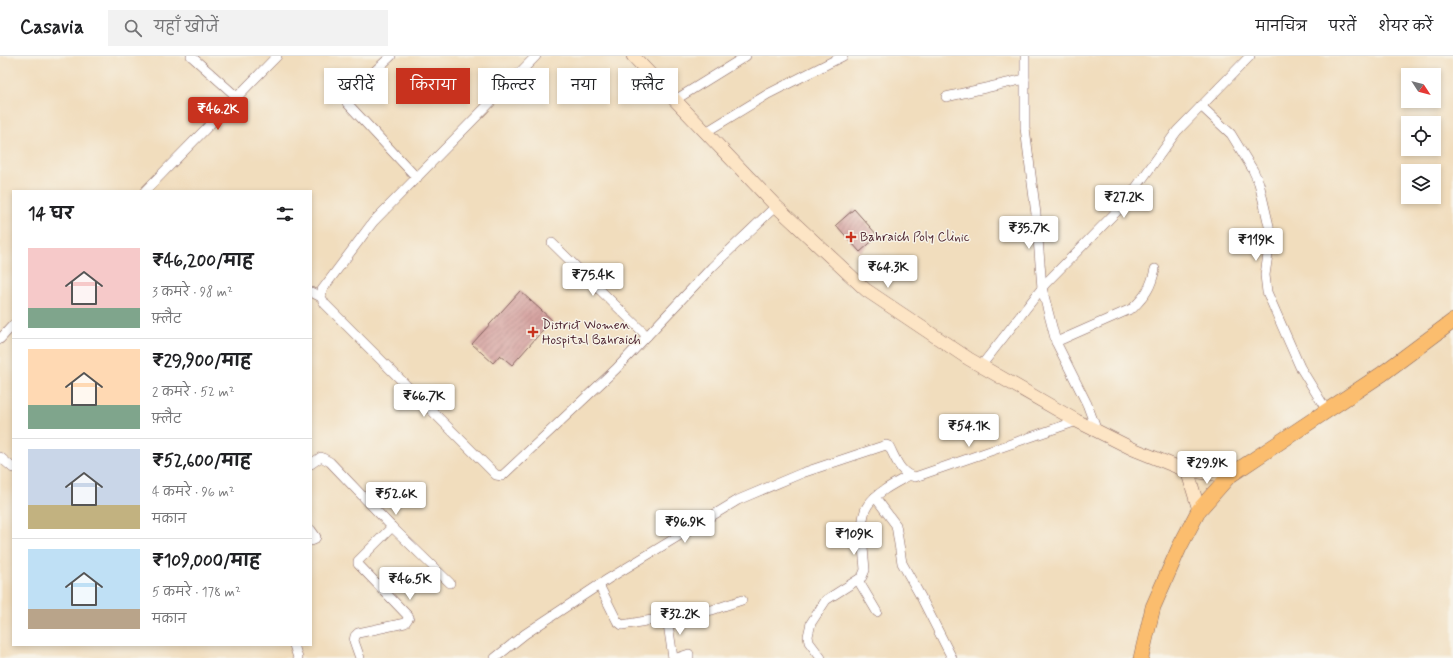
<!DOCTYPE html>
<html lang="hi">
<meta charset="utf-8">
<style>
:root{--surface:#fff;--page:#f2f2f2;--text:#202124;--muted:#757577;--line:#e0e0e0;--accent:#c8321e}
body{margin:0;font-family:Mynerve,"Playpen Sans Deva",sans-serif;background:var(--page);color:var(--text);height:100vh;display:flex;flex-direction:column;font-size:15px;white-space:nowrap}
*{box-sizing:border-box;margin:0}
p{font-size:13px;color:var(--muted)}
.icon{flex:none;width:22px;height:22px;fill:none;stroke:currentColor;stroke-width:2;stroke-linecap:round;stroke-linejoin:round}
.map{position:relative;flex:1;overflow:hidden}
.drawer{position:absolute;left:12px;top:134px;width:300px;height:456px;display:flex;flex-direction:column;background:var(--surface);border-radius:0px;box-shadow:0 2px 6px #0003}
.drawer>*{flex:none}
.top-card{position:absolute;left:324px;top:12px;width:380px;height:36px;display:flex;gap:8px}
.needle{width:26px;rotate:126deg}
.buttons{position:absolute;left:1401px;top:12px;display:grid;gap:8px}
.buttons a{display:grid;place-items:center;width:40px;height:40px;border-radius:0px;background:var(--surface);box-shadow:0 2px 6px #0003;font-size:20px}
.price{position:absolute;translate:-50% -34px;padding:0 9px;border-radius:4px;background:#fff;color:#222;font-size:13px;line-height:26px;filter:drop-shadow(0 1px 2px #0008)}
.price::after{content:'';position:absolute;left:50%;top:24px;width:12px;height:9px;margin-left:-6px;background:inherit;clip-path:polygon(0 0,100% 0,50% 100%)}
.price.current{background:var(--accent);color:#fff}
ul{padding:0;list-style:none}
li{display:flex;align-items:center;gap:12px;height:100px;padding:0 16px}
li+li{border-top:1px solid var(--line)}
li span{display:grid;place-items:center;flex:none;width:112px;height:80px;border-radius:0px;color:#555}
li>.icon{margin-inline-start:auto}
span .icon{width:48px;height:48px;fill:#fffc;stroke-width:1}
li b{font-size:17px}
h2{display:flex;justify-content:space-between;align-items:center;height:48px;padding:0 16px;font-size:17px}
.pill{padding:0 14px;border-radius:0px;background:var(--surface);box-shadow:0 2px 6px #0003;font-size:14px;line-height:36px}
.pill.current{background:var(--accent);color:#fff}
header{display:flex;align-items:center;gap:24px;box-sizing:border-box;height:56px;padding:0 20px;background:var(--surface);border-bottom:1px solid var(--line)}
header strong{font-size:19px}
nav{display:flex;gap:22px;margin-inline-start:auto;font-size:14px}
.search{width:280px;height:36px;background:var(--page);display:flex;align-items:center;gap:10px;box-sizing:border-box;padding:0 14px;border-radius:0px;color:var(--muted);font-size:15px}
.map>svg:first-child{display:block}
.building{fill:url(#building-hatch)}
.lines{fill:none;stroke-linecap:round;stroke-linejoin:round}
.minor-casing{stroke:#84625e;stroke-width:10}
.secondary-casing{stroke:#84625e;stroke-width:14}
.primary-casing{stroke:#84625e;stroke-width:16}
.minor{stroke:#fff;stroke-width:9}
.secondary{stroke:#fde5c5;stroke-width:13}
.primary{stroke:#fbbd6e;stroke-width:15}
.poi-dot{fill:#c8321e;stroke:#f7f3e8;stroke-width:1.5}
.labels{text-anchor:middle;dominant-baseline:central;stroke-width:3;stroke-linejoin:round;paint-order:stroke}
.poi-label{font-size:13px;fill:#4a1f2b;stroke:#f7f3e8;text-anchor:start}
</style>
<header>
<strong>Casavia</strong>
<div class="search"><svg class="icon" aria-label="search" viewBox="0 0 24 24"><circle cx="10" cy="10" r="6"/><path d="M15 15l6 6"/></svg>यहाँ खोजें</div>
<nav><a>मानचित्र</a><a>परतें</a><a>शेयर करें</a></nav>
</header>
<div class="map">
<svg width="1453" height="602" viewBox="0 0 1453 602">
<defs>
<pattern id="building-hatch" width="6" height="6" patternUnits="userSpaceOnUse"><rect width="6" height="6" fill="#d5a3a0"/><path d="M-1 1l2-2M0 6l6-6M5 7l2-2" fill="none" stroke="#af8483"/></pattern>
</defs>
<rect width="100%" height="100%" fill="#f7f3e8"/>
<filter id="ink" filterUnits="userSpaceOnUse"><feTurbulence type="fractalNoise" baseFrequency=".025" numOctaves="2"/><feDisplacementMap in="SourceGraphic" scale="8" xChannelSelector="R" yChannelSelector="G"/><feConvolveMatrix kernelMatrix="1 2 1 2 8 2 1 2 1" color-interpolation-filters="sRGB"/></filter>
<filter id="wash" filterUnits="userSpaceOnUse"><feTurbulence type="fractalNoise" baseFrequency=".012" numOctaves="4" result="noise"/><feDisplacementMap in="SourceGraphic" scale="16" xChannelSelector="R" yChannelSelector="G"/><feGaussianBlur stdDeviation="0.9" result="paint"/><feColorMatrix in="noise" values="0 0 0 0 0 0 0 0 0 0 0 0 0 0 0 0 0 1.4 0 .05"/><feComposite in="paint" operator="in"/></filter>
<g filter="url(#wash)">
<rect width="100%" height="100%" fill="#f1ddbd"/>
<g id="blocks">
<!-- building -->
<g class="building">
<path d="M854,153L878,180L860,196L836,169Z"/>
<path d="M520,235L552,264L512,309L500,299L493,307L472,288Z"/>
</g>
</g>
</g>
<g filter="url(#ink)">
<use href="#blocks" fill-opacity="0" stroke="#84625e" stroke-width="1"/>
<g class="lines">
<!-- minor casing -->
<g class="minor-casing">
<g id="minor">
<path d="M191,0L237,41"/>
<path d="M391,0L347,41V47L417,122"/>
<path d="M536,0L373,166L322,234L321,241L325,248L496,419L502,420L616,313L712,211L776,150"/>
<path d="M1025,0V72L1036,158L1042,232L1056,286L1087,348L1097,375"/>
<path d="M946,41L1025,23"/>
<path d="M675,44L746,0"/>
<path d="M1201,50L1231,78L1253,114L1259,127L1269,170L1270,185L1265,219L1267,236L1300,311L1327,355"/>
<path d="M706,76L768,38L843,0"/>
<path d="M145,135L277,0"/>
<path d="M552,187L647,280"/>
<path d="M311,236L321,241"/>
<path d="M0,283L13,269"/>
<path d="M1056,286L1133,252C1146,239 1151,231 1155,213"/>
<path d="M981,310L1046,227L1124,148L1177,75L1250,0"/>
<path d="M0,401L13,412"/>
<path d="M311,408L321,401L330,406L392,471L450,527"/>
<path d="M875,441L896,469L902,507L921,541L952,602"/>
<path d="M311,474L316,481L314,484L311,485"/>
<path d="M858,524L877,556"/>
<path d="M599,529L617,565L622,569L712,554L742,544"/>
<path d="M667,561L673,602"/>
<path d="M294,589L298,602"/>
<path d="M360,602L354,585L355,580L358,577L405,567L409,561L358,508V505L392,471"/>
<path d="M495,602L525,578L608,523L738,444L802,417L886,389L889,390C896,403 900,418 915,421L1077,365"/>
<path d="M677,602L689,598V602"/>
<path d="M821,602L809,586L808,580L811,567L826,544L862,521L865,514C864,497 858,462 868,449C877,436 894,428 908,420"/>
</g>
</g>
<!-- secondary casing -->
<g class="secondary-casing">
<g id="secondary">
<path d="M633,0L776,150L866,234L969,303L1077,365L1133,393L1185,414L1229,420"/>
<path d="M1187,414L1199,454"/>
</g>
</g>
<!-- primary casing -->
<g class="primary-casing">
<path id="primary" d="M1141,602L1153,551L1179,492L1199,454L1229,420L1382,318L1453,265"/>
</g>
<!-- minor -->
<use href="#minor" class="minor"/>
<!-- secondary -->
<use href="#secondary" class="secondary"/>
<!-- primary -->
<use href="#primary" class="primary"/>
</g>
</g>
<!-- markers -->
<g class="poi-dot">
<path d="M849 175h4v4h4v4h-4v4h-4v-4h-4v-4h4z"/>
<path d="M531 270h4v4h4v4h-4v4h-4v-4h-4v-4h4z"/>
</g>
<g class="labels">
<!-- poi labels -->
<g class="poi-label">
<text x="860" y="181">Bahraich Poly Clinic</text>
<text x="542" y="269">District Women<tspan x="542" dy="15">Hospital Bahraich</tspan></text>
</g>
</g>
</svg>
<div class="buttons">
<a><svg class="needle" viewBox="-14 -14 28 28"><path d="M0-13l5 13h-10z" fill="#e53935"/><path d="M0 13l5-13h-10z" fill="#757577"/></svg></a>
<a><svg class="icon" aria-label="locate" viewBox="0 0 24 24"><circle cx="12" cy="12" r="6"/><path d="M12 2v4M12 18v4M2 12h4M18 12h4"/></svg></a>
<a><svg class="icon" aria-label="layers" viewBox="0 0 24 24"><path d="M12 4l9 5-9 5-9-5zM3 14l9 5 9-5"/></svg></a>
</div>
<b class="price current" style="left:218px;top:75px">₹46.2K</b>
<b class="price" style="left:1124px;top:163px">₹27.2K</b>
<b class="price" style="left:1029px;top:194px">₹35.7K</b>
<b class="price" style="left:1256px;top:206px">₹119K</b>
<b class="price" style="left:888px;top:233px">₹64.3K</b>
<b class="price" style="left:593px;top:241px">₹75.4K</b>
<b class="price" style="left:424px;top:362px">₹66.7K</b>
<b class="price" style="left:969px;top:392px">₹54.1K</b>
<b class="price" style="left:1207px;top:429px">₹29.9K</b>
<b class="price" style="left:396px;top:460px">₹52.6K</b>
<b class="price" style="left:685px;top:488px">₹96.9K</b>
<b class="price" style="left:854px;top:500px">₹109K</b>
<b class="price" style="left:410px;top:545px">₹46.5K</b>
<b class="price" style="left:680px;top:580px">₹32.2K</b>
<div class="top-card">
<a class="pill">खरीदें</a>
<a class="pill current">किराया</a>
<a class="pill">फ़िल्टर</a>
<a class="pill">नया</a>
<a class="pill">फ़्लैट</a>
</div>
<section class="drawer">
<h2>14 घर<svg class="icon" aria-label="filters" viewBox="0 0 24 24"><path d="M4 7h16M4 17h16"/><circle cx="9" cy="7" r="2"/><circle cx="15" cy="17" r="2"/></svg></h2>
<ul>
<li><span style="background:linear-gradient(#f6c9c9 75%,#7fa58c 0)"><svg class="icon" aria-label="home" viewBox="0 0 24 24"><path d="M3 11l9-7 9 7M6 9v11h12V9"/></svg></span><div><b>₹46,200/माह</b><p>3 कमरे · 98 m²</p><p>फ़्लैट</p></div></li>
<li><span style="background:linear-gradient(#ffd9b3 70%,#7fa58c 0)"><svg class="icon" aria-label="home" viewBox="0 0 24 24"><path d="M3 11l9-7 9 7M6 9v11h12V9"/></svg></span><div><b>₹29,900/माह</b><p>2 कमरे · 52 m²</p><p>फ़्लैट</p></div></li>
<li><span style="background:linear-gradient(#c9d6e8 70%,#c2b280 0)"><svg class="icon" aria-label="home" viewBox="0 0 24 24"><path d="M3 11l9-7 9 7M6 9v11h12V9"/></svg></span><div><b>₹52,600/माह</b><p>4 कमरे · 96 m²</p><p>मकान</p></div></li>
<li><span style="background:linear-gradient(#bfe0f5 75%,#b9a48a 0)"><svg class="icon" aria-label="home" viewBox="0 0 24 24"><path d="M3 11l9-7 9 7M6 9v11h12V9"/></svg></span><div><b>₹109,000/माह</b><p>5 कमरे · 178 m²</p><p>मकान</p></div></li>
</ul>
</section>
</div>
